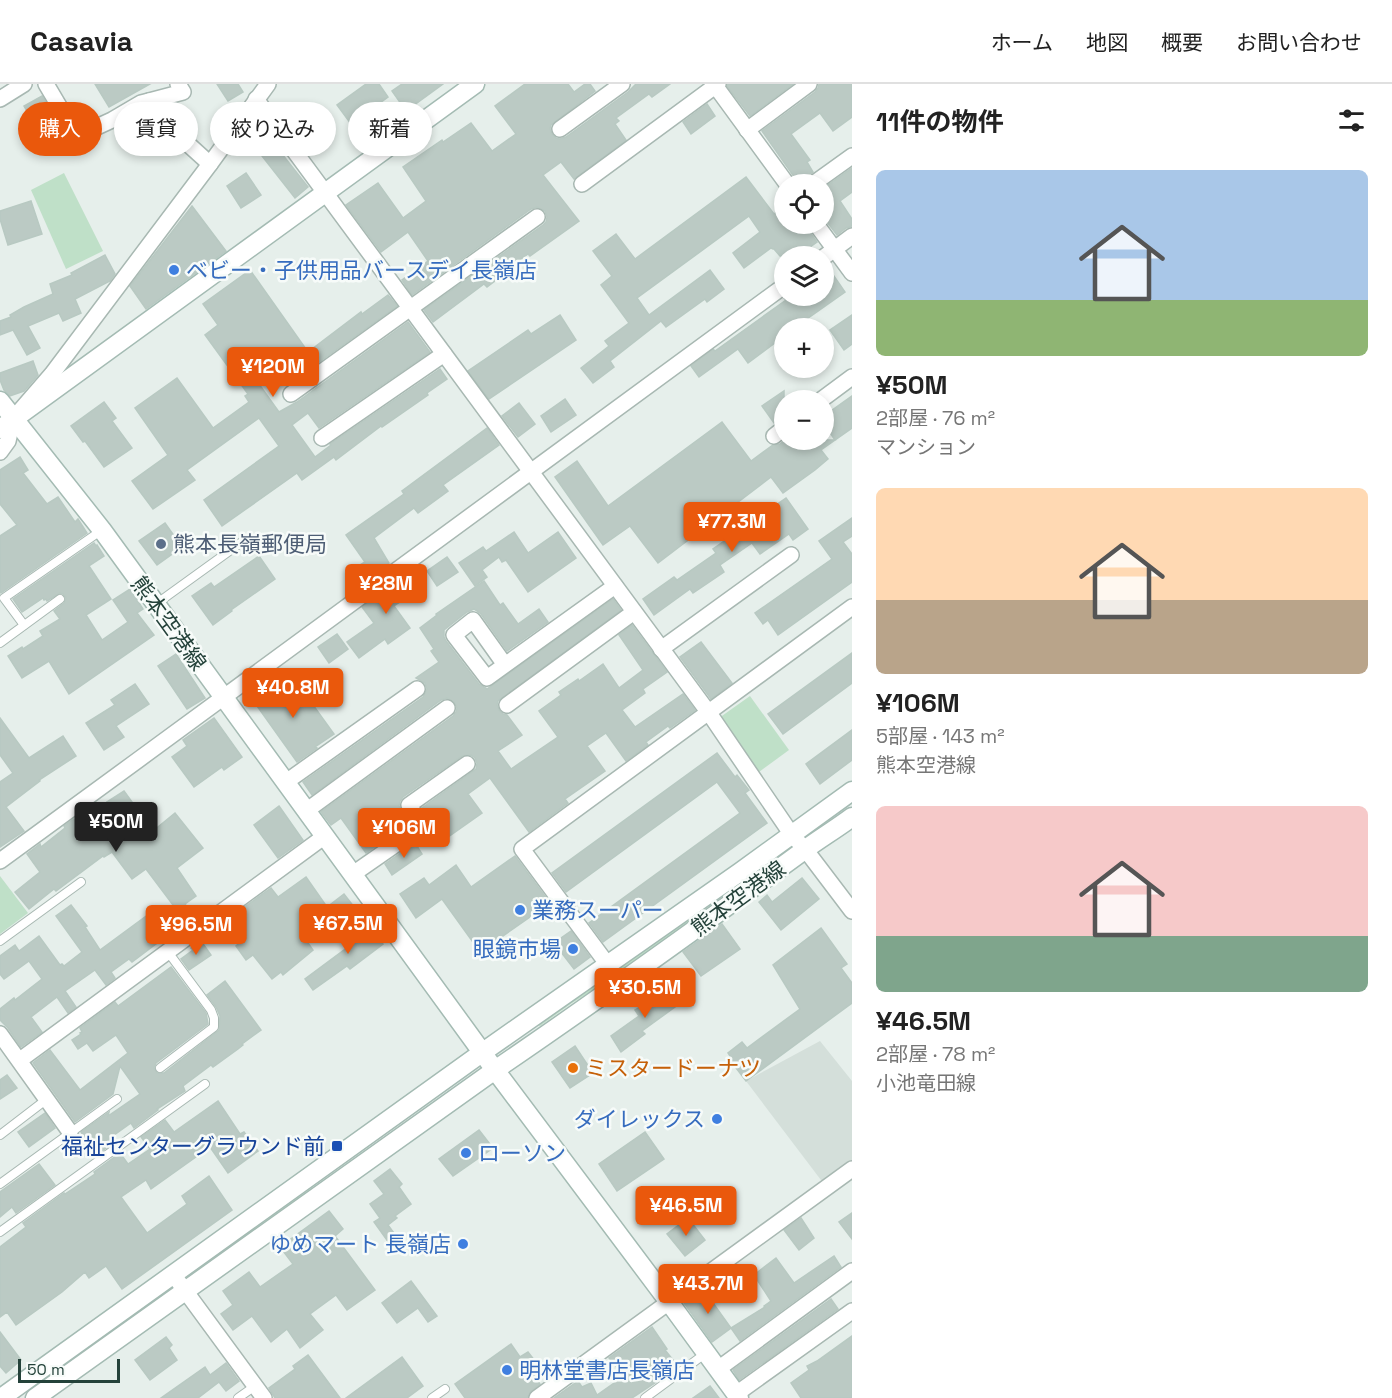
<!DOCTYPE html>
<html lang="ja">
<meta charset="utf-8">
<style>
:root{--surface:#fff;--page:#f6f6f6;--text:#222;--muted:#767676;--line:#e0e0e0;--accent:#ea580c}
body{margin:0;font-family:"Space Grotesk","Noto Sans JP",sans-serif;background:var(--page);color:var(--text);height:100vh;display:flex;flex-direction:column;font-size:22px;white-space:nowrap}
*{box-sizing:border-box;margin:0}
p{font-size:20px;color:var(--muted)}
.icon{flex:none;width:33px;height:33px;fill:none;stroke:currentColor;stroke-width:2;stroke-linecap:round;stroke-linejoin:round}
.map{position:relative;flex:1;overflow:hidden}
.details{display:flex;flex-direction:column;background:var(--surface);width:540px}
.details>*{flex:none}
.hud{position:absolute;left:18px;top:18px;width:570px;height:54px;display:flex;gap:12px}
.tools{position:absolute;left:774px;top:90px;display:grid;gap:12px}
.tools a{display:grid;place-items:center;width:60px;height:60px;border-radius:50%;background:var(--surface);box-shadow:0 3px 9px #0003;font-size:30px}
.scale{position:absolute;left:18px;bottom:15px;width:102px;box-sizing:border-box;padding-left:6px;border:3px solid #24423a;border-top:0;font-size:16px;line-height:21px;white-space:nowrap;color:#24423a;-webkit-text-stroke:4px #f7fbf9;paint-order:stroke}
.price{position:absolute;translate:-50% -51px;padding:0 14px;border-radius:6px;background:var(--accent);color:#fff;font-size:20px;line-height:39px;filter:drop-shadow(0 2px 3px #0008)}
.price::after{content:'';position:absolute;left:50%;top:36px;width:18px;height:14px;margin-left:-9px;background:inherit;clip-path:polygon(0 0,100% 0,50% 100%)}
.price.on{background:#222;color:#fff}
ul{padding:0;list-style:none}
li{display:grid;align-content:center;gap:12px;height:318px;padding:0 24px}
li span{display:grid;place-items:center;height:186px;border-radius:9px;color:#555}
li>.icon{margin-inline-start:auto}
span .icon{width:108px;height:108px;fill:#fffc;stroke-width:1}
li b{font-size:26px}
h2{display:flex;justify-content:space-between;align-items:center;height:72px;padding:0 24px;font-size:26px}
.chip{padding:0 21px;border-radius:27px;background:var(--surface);box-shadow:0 3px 9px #0003;font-size:21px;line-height:54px}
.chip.on{background:var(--accent);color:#fff}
header{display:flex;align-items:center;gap:36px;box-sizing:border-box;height:84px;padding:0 30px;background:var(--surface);border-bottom:2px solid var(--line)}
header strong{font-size:28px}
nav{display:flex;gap:33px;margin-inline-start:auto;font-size:21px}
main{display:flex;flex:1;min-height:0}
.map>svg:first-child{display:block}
.built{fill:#d4dfda}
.green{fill:#bfe0c8}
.building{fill:#bbcac4;stroke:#b8c9c2;stroke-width:1.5}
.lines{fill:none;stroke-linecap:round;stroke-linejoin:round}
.lane-casing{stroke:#a8b8b2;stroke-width:10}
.street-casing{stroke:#a8b8b2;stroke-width:18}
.secondary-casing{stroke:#a4bbb3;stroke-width:21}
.lane{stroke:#fff;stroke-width:8}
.street{stroke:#fff;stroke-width:15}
.secondary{stroke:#fff;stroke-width:18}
.shop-dot{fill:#3f7fe0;stroke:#f7fbf9;stroke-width:2}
.service-dot{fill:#5c6f8a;stroke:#f7fbf9;stroke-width:2}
.food-dot{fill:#e8710a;stroke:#f7fbf9;stroke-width:2}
.transit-dot{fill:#1a4fb4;stroke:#f7fbf9;stroke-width:2}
.labels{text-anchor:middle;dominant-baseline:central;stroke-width:5;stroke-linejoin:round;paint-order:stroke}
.shop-label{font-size:22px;fill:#366cbe;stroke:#f7fbf9;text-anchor:start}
.service-label{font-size:22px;fill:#4e5e75;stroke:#f7fbf9;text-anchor:start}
.street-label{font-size:22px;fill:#24423a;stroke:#f7fbf9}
.food-label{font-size:22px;fill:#c56008;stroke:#f7fbf9;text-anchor:start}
.transit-label{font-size:22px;fill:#164399;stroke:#f7fbf9;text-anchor:end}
</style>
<header>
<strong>Casavia</strong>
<nav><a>ホーム</a><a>地図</a><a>概要</a><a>お問い合わせ</a></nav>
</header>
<main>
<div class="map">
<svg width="852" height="1314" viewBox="0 0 852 1314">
<rect width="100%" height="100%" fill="#e6efeb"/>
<!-- built -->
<path class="built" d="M820,957L852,997V1079L827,1104L746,997Z"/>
<!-- green -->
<g class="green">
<path d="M64,89L103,167L66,185L31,106Z"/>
<path d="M750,612L789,666L759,688L719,634Z"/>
<path d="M0,792L28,829L0,850Z"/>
<path d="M728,811L623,888L572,919L540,942L538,941L682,839Z"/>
<path d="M341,1085L235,1162H233L234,1159L301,1111Z"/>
</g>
<!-- building -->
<g class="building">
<path d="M95,0H150L109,23Z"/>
<path d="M217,0H238L243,8L228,17Z"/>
<path d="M366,0H379L388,13L351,40L337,21Z"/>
<path d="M402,0H443L406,27L392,7Z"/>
<path d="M525,0H568L574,8L585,0H590L595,7L551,41L550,45L552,50L556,54L560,55L566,53L628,8L636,0H670L652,13L649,10L616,34L619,37L615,40L626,56L574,95L561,78L543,91L579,137L530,172L528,170L503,188L504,190L487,203L484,200L433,238L424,226L543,141L546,138L547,133L545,127L537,123L531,125L412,211L402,196L428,177L408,148L381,168L346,121L378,99L403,134L426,117L403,83L442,56L443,58L471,39L492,67L516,50L495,22Z"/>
<path d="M728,0H793L750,32L727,2Z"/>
<path d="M819,0H852V33L833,47L820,29L791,50L810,76L807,78L813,88L807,92L803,100H797L795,94L762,47L815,8L818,4Z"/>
<path d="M42,12L54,32L36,42L24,22Z"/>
<path d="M707,20L715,32L691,50L683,38Z"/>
<path d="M256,37L308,103L295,114L244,49L249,43Z"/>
<path d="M852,84V108L840,117L852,135V142L846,144L837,151L824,134V104Z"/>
<path d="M246,89L261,111L241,124L227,102Z"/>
<path d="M746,93L774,130L784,122V140H804L817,158L797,172H780L774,165H773L771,164L744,184L733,169L760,148L749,132L637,214L649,231L710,186L724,205L707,218L705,215L666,243L661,237L610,277L614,283L593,299L581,284L609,262L605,257L629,239L601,201L612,192L593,167L616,150L635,175Z"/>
<path d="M31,117L42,150L8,161L0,135V127Z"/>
<path d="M192,122L226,167L146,225L130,202Z"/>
<path d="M105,171L115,190L110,197L75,215L81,229L63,237L59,229L28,242L40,264L27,271L13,246L0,251V237L11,233L10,231L24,223L53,210L50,200L72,191L71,189Z"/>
<path d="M827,182L845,208L794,244H784V252L748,279L738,265L699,293L691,282L713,265L715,267L786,216L784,214L788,212H824V183Z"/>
<path d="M250,186L308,268L361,228L362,230L388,211L397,222L291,298L278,280L256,296L279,328L297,318L408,238L430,268L319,344L308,329L292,341L315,373L331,361L330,360L440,285L447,295L427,309L428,311L382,343L381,342L336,376L334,373L302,396L297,389L222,442L204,416L279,362L259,334L187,386L195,396L153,425L132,397L168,371L135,324L177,294L213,344L249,318L245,312L248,310L205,251L218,241L203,220Z"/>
<path d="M560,231L576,256L489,315L468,287L528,246L531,250Z"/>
<path d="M852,231V260L844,266L830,246Z"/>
<path d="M33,277L38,291L24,307L10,312L4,306L0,296V289Z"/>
<path d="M784,307V334L778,336L774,339L762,322Z"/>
<path d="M852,312V344L821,366L828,375L815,386L783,409L771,393L658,479L630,442L603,461L555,393L577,377L608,422L722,338L751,377L773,361L780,360L785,356H835L824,340V332Z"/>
<path d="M565,315L576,331L551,348L541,332Z"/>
<path d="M104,318L116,334L112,337L132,364L104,383L85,357L83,358L71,342Z"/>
<path d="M519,319L535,340L518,353L502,332Z"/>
<path d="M487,344L499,361L443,401L448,407L418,429L414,424L374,454L389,479L370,494L360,481L365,478L346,451L404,410L402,407Z"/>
<path d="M20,373L28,386L23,389L47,420L58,413L75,438L78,435L87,449L1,509L0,507V452L17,441L0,420V386Z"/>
<path d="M786,414L808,445L793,456L789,450L760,470L752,459L720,481L724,488L693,509L690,505L654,531L643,515L674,493L677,496L716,469L713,465Z"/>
<path d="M852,434V452L843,458L852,470V498L778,551L768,536L763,540L755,529L832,475L819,457Z"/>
<path d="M165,439L182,463L157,481L139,457Z"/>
<path d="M514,448L528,469L558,448L576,474L528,508L506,476L502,478L499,473L482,486L487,493L475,502L459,479L483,463L486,467Z"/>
<path d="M94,459L96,462L97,461L104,472L89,482L111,515L86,531L102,556L128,538L113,516L130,505L143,525L137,529L154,551L69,610L49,577L22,594L8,572L22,563L23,565L43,552L40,547L60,535L54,527L64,519L66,514L63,510L60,509L47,517L46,515L44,516L43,514L22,528L13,515Z"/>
<path d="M259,472L275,495L231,526L232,527L213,541L192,512L211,499L214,503Z"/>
<path d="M447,473L458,488L437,502L427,487Z"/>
<path d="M414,485L425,501L394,522L410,544L388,560L385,555L359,574L347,558L374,539L362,523Z"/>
<path d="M484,497L500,521L503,519L518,540L539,525L548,538L507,567L481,530L474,525L467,528L444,546V553L446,557L479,600L487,605L613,515L621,526L498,617L497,621L499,626L503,630L507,631L522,651L498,667L511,685L558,653L539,627L561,611L559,608L578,595L579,597L603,580L619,604L643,586L619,551L632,541L667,588L643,605L645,609L622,626L635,643L683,610L695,626L670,644L668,642L646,658L648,661L626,677L606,649L587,662L605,687L565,715L568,719L529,748L490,694L468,710L482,729L441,758L431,744V737L422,724L476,685L477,679L475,674L471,671L462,672L403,713L400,717L399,722L408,737L402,741L403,743L366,769L341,734L331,741L321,728L453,632L456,628L457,624L454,618L447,614L441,616L312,711L303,698L423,613L427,605L425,599L416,594L439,578L431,567L434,565L420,544L437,531L436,530Z"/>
<path d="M337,550L348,565L329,579L318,563Z"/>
<path d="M701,558L732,599L711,615L680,573Z"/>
<path d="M852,569V599L783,650L768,630Z"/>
<path d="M176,570L205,614L187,625L158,582Z"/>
<path d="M264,595L280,618L307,600L319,617L313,621L334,650L315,663L317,664L297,678L247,608Z"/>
<path d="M135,600L149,620L116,642L124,653L104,666L86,639L115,621L111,616Z"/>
<path d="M0,634L29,674L63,652L76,672L39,696L40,697L6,723L24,747L0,763V698L13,689L0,671Z"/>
<path d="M214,634L242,673L224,686L222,683L194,703L172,673L187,662L183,656Z"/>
<path d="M852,646V676L820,700L806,680Z"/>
<path d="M717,669L735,693L737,691L749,706L745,709L767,739L603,858L589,839L740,729L717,698L566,808L552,789Z"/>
<path d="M124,707L153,747L175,729L203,764L177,784L196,812L185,820L195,835L188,841L146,785L132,795L112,768L104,773L103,772L56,807L54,805L29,825L15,808L40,788L27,770L40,760L41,763L65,744L64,742L74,735L77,739L87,732L89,734L109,720L107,718Z"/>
<path d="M279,722L303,756L278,774L254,741Z"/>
<path d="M415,759L422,770L392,791L385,780Z"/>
<path d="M515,772L550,819L480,868L442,815L416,834L400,810L424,794L429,801L456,781L471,803Z"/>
<path d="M306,793L327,823L344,810L355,824L308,859L313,866L283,891L281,888L272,895L253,871L246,876L236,862L238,861L221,840L271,804L278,813Z"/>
<path d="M802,794L819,815L781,846L759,818L767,811L772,818Z"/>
<path d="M71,821L87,842L85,843L100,866L153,827L169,850L132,878L129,875L111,888L115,894L106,901L95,886L65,907L76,923L68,929L57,913L31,933L42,948L21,963L8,944L0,936V925L14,914L15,916L42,895L29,877L4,895L0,890V872L15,861L19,867L39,852L60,881L62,880L64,882L82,868L56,832Z"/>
<path d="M348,839L369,841L383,860L350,885L347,882L313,906L305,895L360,854Z"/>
<path d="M722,840L740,865L701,892L683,868Z"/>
<path d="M821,844L847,880L841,884L852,899V919L746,997L730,976L732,975L728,969L742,958L747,964L800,925L773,881Z"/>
<path d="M571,847L590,873L574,885L554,859Z"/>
<path d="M201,857L211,871L189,886L181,875L193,866L191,864Z"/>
<path d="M171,883L206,929L208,940L156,979L154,984L157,989H164L219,946L220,932L216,923L207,911L225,897L261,946L242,960L243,961L238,965L213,983L211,981L183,1002L185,1007L157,1025L158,1026L134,1044L131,1039L110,1054L113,1059L95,1072L90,1065L92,1064L81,1048L109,1028L108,1032L140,1010L120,982L113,1010L75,1038L33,979L50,966L80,1006L128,969L116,951L93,967L87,959L78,965L72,956L81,950L80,949L82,948L80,944L115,918L118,922Z"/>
<path d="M667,904L679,920L642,947L645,950L621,968L611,952L639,932L635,926L658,913L657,911Z"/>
<path d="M575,962L593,989L570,1004L552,978Z"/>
<path d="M7,991L17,1004L0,1015V996Z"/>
<path d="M218,1017L240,1050L244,1048L258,1067L228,1089L210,1063L151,1105L146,1096L121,1113L147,1149L187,1120L182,1112L209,1092L232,1126L122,1205L106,1182L89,1194L85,1188L62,1208L16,1241L7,1228L0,1233V1163L26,1143L23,1139L64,1109L65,1110L95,1090L94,1088L120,1069L128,1080L150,1065L141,1053L165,1036L174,1048Z"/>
<path d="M45,1029L55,1044L29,1063L18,1048Z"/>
<path d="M479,1046L493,1064L453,1092L439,1075Z"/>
<path d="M645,1048L664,1075L617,1107L599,1080Z"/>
<path d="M39,1080L55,1101L16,1129L12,1123L0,1133V1108Z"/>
<path d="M390,1085L402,1100L399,1103L411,1120L395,1132L397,1134L388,1141L402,1160L394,1166L374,1138L380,1134L370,1120L384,1110L374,1097Z"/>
<path d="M329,1127L343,1145L335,1152L375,1206L347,1226L336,1211L310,1230L323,1246L300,1264L287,1245L271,1258L252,1232L233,1246L221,1230L233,1221L223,1207L249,1188L260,1203L293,1180L280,1163Z"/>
<path d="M852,1129V1155L839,1138Z"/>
<path d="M688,1134L705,1156L685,1172L667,1150Z"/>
<path d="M801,1134L814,1154L799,1166L784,1146Z"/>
<path d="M834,1172L841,1183L740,1257L731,1244L765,1223L764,1222L771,1217L754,1191L776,1174L794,1199Z"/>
<path d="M411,1197L437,1232L428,1238L418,1224L397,1239L382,1219Z"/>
<path d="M703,1205L731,1244L712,1258L684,1219Z"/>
<path d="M831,1215L838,1225L739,1296L733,1286Z"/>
<path d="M652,1243L667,1265L665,1266L678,1282L661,1295L632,1314H554L578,1297L582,1303L591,1299L597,1311L624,1292L609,1274Z"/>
<path d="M0,1248L21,1276L6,1289L0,1282Z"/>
<path d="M852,1252V1314H801L791,1299L809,1286L807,1282L817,1277Z"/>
<path d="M166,1253L172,1261L169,1264L177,1276L150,1296L135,1276Z"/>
<path d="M511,1260L520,1273L528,1268L539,1282L531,1288L540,1300L531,1307L527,1314H465L455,1300Z"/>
<path d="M308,1271L340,1314H275L269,1304L295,1285L293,1282Z"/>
<path d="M402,1273L423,1302L407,1314H346Z"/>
<path d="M226,1279L239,1297L226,1307L219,1298L198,1314H161L205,1283L210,1291Z"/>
<path d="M710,1302L719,1314H693Z"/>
</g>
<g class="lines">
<!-- lane casing -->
<g class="lane-casing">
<g id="lane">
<path d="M156,520L246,455"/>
<path d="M24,541L4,514L102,446"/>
<path d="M0,559L60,515"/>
<path d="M0,857L81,798"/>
<path d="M160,984L214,943V934L211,926L168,868"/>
<path d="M0,1051L47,1015"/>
<path d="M0,1100L117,1015"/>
<path d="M0,1148L205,1000"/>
<path d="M238,1314L255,1302"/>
<path d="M432,1314L445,1305"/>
<path d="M645,1314L706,1269"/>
</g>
</g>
<!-- street casing -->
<g class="street-casing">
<g id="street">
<path d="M46,0L72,44L79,48H86L112,36L141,19L149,17L155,22L178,51L210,80"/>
<path d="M714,0L787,100"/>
<path d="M0,15L24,0"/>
<path d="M256,15L709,629L792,751L805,765L852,827"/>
<path d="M149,17L183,8L178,0"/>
<path d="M560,45L622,0"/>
<path d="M747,46L809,0"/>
<path d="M582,100L718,0"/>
<path d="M813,100L852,72"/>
<path d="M816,140L852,189"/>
<path d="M824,173L852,152"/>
<path d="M291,310L537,133"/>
<path d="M821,316L852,293"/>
<path d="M774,352L784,344"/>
<path d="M322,354L444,270"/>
<path d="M0,368L8,357L13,335L52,290L210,80L268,0"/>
<path d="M661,565L791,471"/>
<path d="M505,581L473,536L454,551L487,594L505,581L615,502"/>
<path d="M507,621L634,528"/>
<path d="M286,698L417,605"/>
<path d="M306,727L447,624"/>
<path d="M0,777C262,586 522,392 784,202"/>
<path d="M353,790L422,742L409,721L467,680"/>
<path d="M608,881L522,765L852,523"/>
<path d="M0,950L70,1048"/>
<path d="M20,976L325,752"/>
<path d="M178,1197L264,1314"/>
<path d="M718,1285L852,1187"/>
<path d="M736,1310L852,1227"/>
<path d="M537,1314L852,1085"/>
</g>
</g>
<!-- secondary casing -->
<g class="secondary-casing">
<g id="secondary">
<path d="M0,317L102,446L495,986L669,1218L739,1314"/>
<path d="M0,345L475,0"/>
<path d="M1,1314L483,968L740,788L852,707"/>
<path d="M35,1314L495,986C599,915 702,841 803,767C819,755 836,745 852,733"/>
</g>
</g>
<!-- lane -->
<use href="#lane" class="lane"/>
<!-- street -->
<use href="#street" class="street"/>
<!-- secondary -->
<use href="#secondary" class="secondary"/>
</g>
<!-- markers -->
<g class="shop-dot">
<circle cx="174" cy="186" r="6"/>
<circle cx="520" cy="826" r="6"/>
<circle cx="573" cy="865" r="6"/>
<circle cx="717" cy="1035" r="6"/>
<circle cx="466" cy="1069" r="6"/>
<circle cx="463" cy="1160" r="6"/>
<circle cx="507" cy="1286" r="6"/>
</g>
<circle class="service-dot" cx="161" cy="460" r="6"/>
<circle class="food-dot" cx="573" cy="984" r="6"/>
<rect class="transit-dot" x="331" y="1056" width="12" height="12" rx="3"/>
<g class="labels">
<!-- shop labels -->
<g class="shop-label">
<text x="186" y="186">ベビー・子供用品バースデイ長嶺店</text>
<text x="532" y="826">業務スーパー</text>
<text x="561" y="865" text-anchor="end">眼鏡市場</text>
<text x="705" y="1035" text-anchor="end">ダイレックス</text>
<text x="478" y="1069">ローソン</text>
<text x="451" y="1160" text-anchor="end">ゆめマート 長嶺店</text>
<text x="519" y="1286">明林堂書店長嶺店</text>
</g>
<!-- service labels -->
<g class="service-label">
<text x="173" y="460">熊本長嶺郵便局</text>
</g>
<!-- street labels -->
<g class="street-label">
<text transform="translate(169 539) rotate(54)">熊本空港線</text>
<text transform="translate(738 814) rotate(-36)">熊本空港線</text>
</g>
<!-- food labels -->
<g class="food-label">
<text x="585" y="984">ミスタードーナツ</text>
</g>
<!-- transit labels -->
<g class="transit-label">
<text x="325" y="1062">福祉センターグラウンド前</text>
</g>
</g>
</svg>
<div class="tools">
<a><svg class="icon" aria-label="locate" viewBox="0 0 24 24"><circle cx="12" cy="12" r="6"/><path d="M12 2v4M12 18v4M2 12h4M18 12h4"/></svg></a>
<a><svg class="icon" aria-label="layers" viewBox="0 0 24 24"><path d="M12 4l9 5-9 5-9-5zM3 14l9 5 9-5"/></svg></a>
<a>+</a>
<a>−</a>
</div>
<div class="scale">50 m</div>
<b class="price" style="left:273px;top:314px">¥120M</b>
<b class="price" style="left:732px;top:469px">¥77.3M</b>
<b class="price" style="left:386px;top:531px">¥28M</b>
<b class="price" style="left:293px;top:635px">¥40.8M</b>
<b class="price on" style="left:116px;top:769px">¥50M</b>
<b class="price" style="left:404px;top:775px">¥106M</b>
<b class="price" style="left:348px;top:871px">¥67.5M</b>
<b class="price" style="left:196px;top:872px">¥96.5M</b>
<b class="price" style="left:645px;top:935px">¥30.5M</b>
<b class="price" style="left:686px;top:1153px">¥46.5M</b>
<b class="price" style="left:708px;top:1231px">¥43.7M</b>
<div class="hud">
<a class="chip on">購入</a>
<a class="chip">賃貸</a>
<a class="chip">絞り込み</a>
<a class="chip">新着</a>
</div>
</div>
<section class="details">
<h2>11件の物件<svg class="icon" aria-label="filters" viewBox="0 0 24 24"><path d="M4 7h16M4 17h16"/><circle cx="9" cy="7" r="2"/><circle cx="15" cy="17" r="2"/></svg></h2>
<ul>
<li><span style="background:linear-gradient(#a9c7e8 70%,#8fb573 0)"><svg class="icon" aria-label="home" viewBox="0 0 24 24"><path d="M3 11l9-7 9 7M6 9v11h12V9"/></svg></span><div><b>¥50M</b><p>2部屋 · 76 m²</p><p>マンション</p></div></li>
<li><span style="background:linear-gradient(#ffd9b3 60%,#b9a48a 0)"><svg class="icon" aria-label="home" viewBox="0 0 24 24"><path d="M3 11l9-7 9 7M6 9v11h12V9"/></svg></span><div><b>¥106M</b><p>5部屋 · 143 m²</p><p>熊本空港線</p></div></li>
<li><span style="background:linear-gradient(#f6c9c9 70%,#7fa58c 0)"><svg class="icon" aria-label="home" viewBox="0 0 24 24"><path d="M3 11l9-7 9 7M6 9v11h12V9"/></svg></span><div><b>¥46.5M</b><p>2部屋 · 78 m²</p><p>小池竜田線</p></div></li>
</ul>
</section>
</main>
